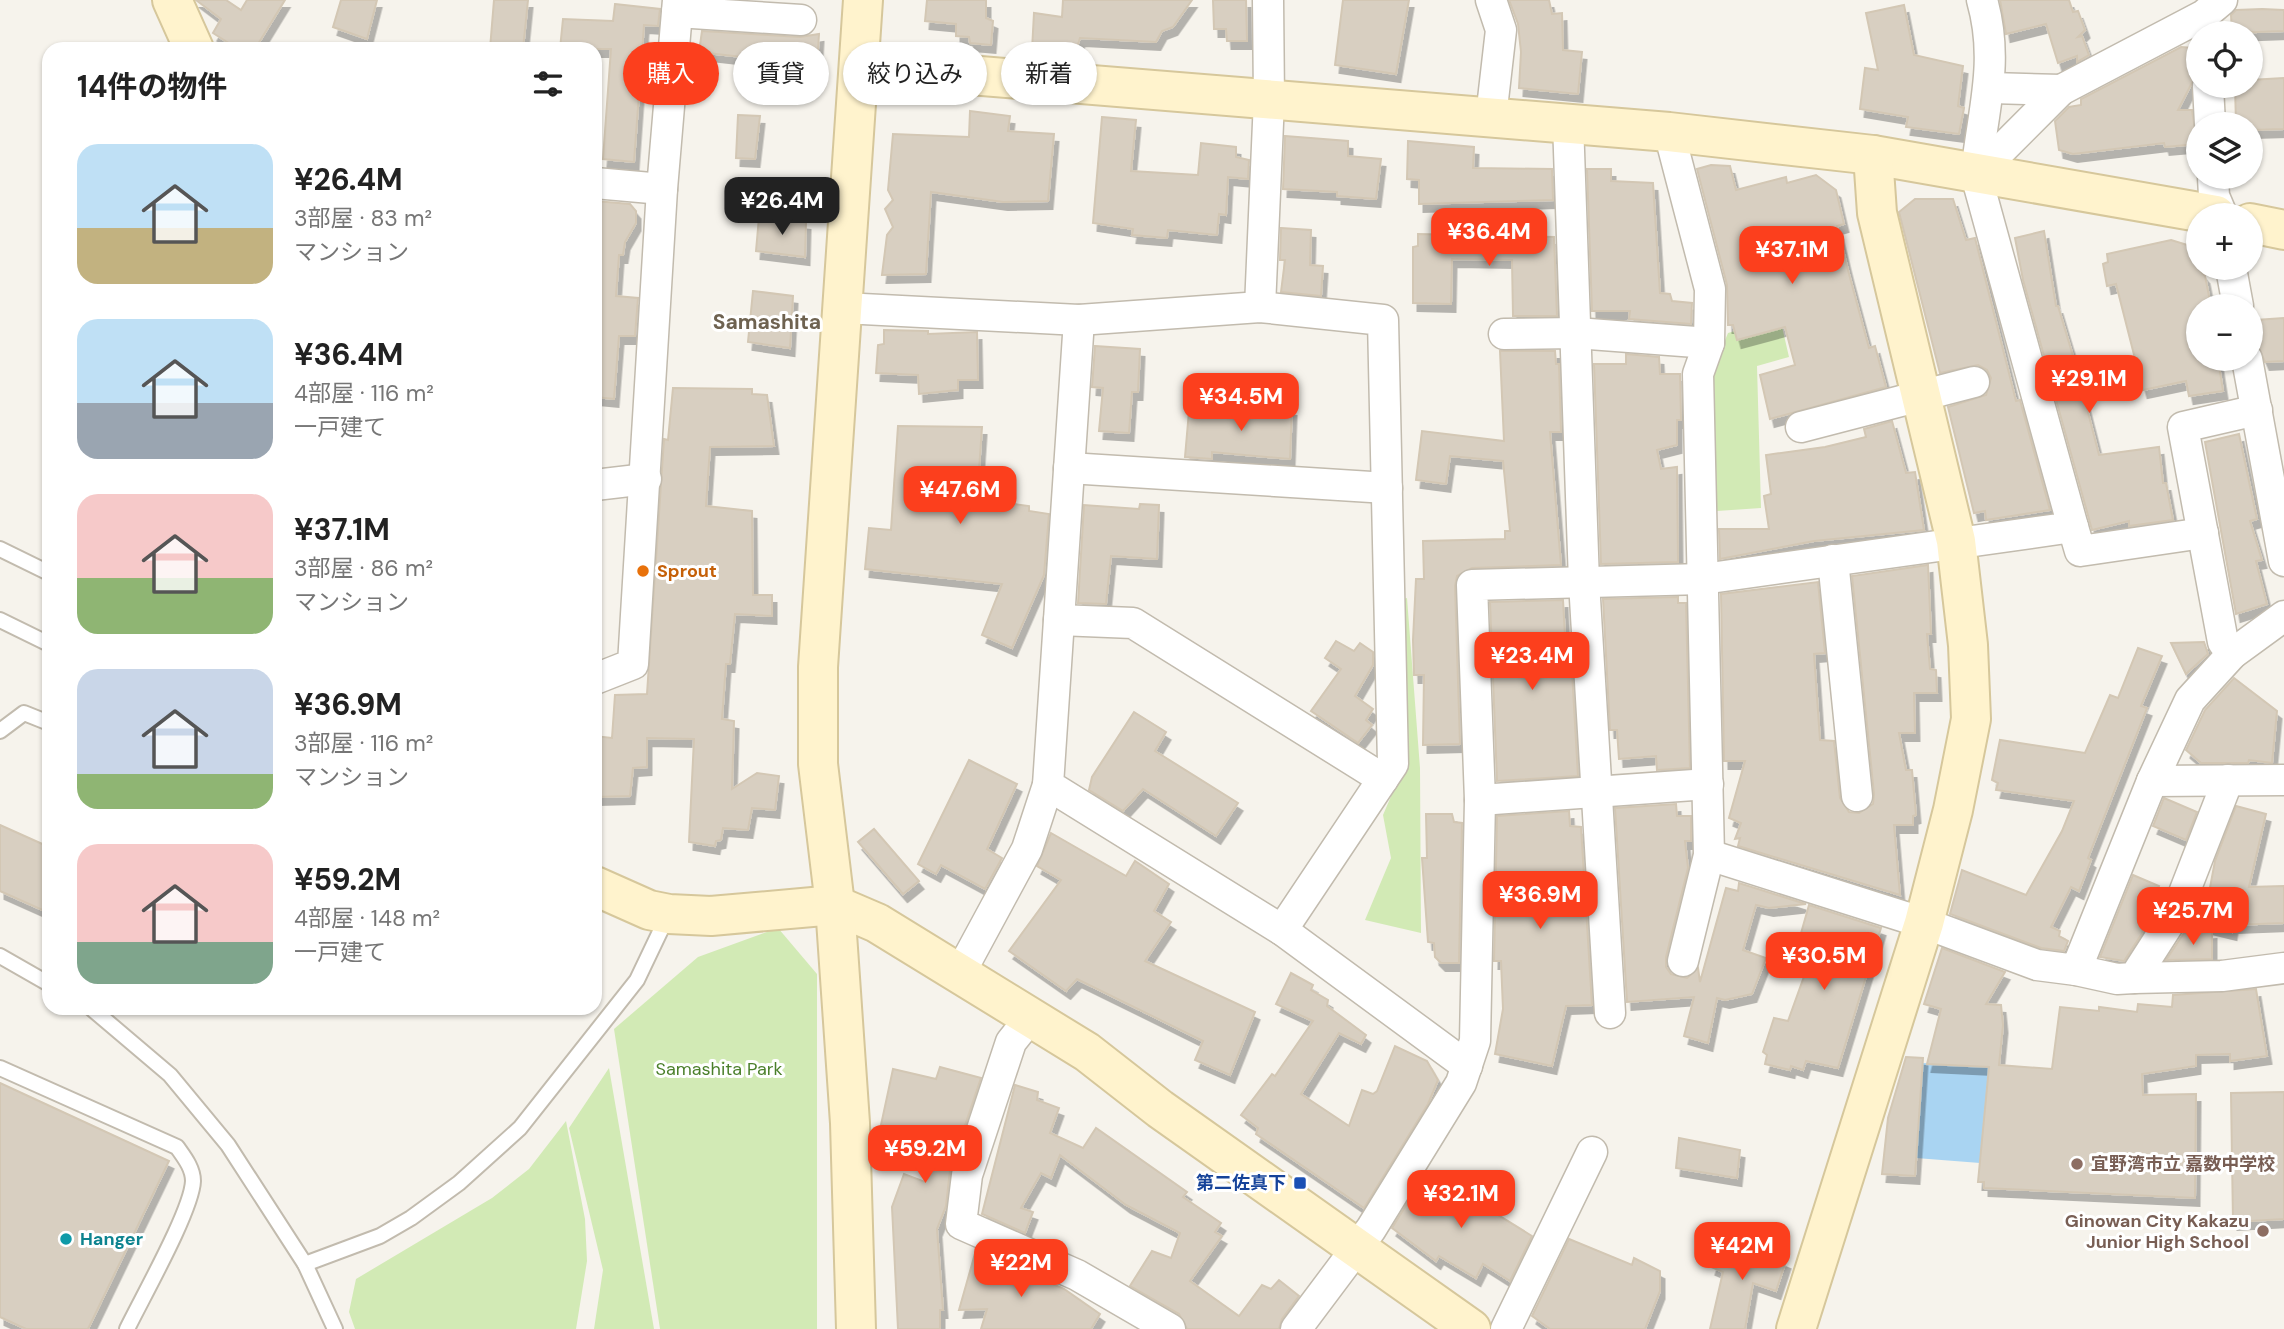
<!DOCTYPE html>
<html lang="ja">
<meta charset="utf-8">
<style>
:root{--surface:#fff;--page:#f2f2f2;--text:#222;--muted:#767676;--accent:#fc3f1d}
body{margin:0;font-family:"DM Sans","Noto Sans JP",sans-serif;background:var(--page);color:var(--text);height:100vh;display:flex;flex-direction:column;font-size:26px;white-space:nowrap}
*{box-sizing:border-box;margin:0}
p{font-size:23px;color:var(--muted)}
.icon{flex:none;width:38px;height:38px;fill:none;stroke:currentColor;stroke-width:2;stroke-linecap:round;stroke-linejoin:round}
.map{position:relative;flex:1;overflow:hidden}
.details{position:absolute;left:42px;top:42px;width:560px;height:973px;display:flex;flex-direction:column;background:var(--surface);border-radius:21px;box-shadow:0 2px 5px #0004}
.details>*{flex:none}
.hud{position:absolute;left:623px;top:42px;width:665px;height:63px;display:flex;gap:14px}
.controls{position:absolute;left:2186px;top:21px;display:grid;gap:14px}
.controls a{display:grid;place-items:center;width:77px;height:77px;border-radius:50%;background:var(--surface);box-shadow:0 2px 5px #0004;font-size:35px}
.price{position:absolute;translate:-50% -60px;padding:0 16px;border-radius:14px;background:var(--accent);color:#fff;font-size:23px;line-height:46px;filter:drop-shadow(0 2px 4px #0008)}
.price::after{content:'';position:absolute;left:50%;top:42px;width:21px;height:16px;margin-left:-10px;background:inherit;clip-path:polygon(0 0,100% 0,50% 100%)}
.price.on{background:#222;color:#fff}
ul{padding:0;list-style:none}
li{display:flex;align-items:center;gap:21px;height:175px;padding:0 35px}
li span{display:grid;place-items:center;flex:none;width:196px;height:140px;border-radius:21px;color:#555}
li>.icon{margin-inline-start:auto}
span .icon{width:84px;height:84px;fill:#fffc;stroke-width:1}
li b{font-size:30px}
h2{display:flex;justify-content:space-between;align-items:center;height:84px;padding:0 35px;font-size:30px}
.pill{padding:0 24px;border-radius:32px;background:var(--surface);box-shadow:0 2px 5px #0004;font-size:24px;line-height:63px}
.pill.on{background:var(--accent);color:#fff}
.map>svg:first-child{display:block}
.green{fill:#d2eab5}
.water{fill:#a9d4f2}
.building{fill:#d8cfc1;stroke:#d3c7b4;stroke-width:2;filter:url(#shadow)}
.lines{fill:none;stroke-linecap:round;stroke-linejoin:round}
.lane-casing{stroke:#c2bbae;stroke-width:18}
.street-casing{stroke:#c2bbae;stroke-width:33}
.secondary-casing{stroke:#d6c79b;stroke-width:42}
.lane{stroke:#fff;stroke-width:14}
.street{stroke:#fff;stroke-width:30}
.secondary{stroke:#fff3cd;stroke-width:38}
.food-dot{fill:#e8710a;stroke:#fff;stroke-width:2.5}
.education-dot{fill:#8d6e63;stroke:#fff;stroke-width:2.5}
.transit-dot{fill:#1a4fb4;stroke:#fff;stroke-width:2.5}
.culture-dot{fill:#0f9aa8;stroke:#fff;stroke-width:2.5}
.labels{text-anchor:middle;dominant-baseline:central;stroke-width:6;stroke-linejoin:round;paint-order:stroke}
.food-label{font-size:18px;font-weight:bold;fill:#c56008;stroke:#fff;text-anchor:start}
.park-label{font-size:18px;fill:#4a7f2a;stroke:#fff}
.education-label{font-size:18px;font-weight:bold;fill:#785e54;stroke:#fff;text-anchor:start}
.transit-label{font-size:18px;font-weight:bold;fill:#164399;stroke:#fff;text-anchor:end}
.culture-label{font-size:18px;font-weight:bold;fill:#0d838f;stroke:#fff;text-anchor:start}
.quarter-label{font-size:21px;font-weight:bold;fill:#6e6250;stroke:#fff}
</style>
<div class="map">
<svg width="2284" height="1329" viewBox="0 0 2284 1329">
<defs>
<filter id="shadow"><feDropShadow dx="4.5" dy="8" stdDeviation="0" flood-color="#0004"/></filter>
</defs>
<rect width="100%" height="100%" fill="#f6f3ec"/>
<!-- green -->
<g class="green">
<path d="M1780,318L1789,357L1757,366L1761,508L1717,511L1709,379L1728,333Z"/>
<path d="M1407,598L1420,768L1421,933L1365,920L1391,858L1383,815L1404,766L1403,599Z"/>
<path d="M778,928L817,974V1329H660L614,1029L698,957Z"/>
<path d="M609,1068L654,1329H594L603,1270L569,1128Z"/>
<path d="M566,1121L585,1219L587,1261L576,1329H355L349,1312L356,1279L492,1198L529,1169Z"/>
</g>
<!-- water -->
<path class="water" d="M1923,1063L1989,1067L1980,1163L1916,1158Z"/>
<!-- building -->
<g class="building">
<path d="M196,0H226L241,10L247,0H285L255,49H238L213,33L221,19Z"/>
<path d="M341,0H377L367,39L333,27Z"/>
<path d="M494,0H528L523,49H490Z"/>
<path d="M927,0H986V18L993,21L991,45L970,43L969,37L956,36V24L925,21Z"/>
<path d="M1063,0H1192L1173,27L1162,31L1156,42L1080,38L1077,47L1057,48L1056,53L1032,50L1034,13L1062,17Z"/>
<path d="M1213,0H1246L1247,41H1227L1226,29H1214Z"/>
<path d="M1343,0H1409L1396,74L1335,65Z"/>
<path d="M1509,0H1549L1552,14L1562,13L1563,50L1582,52L1578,94L1519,88L1521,52L1518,24Z"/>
<path d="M2000,0H2069L2073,12L2078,11L2085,30L2078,37L2082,36L2089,55L2077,62V56L2058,63L2046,24L2006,34Z"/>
<path d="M615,4L660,9L658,26L644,25L634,162L603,159L611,49H560L563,19L613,21Z"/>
<path d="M1904,5L1914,55L1963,66L1958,106L1964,108L1959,134L1906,127L1908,117L1860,109L1865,68L1878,70L1866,13Z"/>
<path d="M2262,9L2284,10V31L2232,33L2231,15L2236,10Z"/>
<path d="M702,31L800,37L819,34L816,81L775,75L777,61L699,52Z"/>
<path d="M2181,47L2193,48L2197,73L2178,110H2192L2197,144L2165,147L2164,143L2073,154L2059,150L2055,121L2069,107L2081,105V99Z"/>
<path d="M2284,78V129L2250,130V124H2236L2235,86H2250V80Z"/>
<path d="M970,111L1010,116L1008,131L1054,134L1048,201L1003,202L931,192L926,274L882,275L887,235L893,227L885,209L893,200L888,190L893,134L969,137Z"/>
<path d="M738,115L760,116L755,159L736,158Z"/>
<path d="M1102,117L1136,120L1131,171L1198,175L1201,143L1236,147V157L1249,160L1248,179L1228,177L1226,215L1219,214L1217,235L1168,230L1167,238L1132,235L1133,229L1093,223Z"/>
<path d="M1285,136L1348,141V156L1381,159L1376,199L1337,196V192L1283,189Z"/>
<path d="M1408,141L1474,147L1473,168L1552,169L1553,200L1419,204V180L1407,179Z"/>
<path d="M1711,165L1730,166L1736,190L1786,177L1787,183L1816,175L1836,190L1844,224L1837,226L1849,274L1869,348L1875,346L1886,387L1770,419L1760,375L1795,365L1785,327L1737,340L1733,325H1728L1727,285L1697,169Z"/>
<path d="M1587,169H1611V181L1653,183L1660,293L1670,294L1672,301L1692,303L1691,324L1629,319L1630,311H1592Z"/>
<path d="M1915,199H1953L1966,240L1975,238L2016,401L2020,400L2050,510L1986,520L1985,511L1974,513L1948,407L1986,395L1991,378L1987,370L1978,365L1940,373L1899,212Z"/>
<path d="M595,201L630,204L636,211V223L625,242L623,255H619L616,296L638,298L635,336H619L614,399L595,397Z"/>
<path d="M759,217L806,222L805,257L756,251Z"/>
<path d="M1281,228L1311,230L1310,265L1323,266L1321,296L1281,292L1285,260H1280Z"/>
<path d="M2044,231L2056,306H2058L2076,366L2099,455L2159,447L2163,483H2166L2173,520L2129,526V521L2092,530L2023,280L2015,238Z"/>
<path d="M1418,234L1554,237L1557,316H1513L1512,260L1452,259L1451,304L1413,303V247L1418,246Z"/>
<path d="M2171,240L2197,248L2198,268L2205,276L2211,306H2198V359H2218L2223,391L2189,396L2186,381L2143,390L2116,284L2107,286L2103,264L2108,262L2107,254Z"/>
<path d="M753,291L793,296L790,348L748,342Z"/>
<path d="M2284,318V361L2265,362L2258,346L2256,320Z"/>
<path d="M884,330L928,331V334L977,332L978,380H958V390L919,394L918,375L876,373L878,345L884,344Z"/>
<path d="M1095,346L1140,349L1138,392H1132L1129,433L1099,431L1103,388L1092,387Z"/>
<path d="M1500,351H1555L1556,364H1559L1561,432H1550L1561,565L1472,568L1457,576L1455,586L1460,744L1423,745L1424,675H1414L1413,640L1416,579H1424L1423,541L1505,539V531H1510L1503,461L1450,456L1446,484L1416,480L1422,431L1504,441Z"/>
<path d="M1626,354L1659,357L1660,374H1680L1681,420H1677V445L1657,450L1661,469L1677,467L1678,562L1601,564L1594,364H1626Z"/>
<path d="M673,388L752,389V394L767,395L774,446L710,447L706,506L752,511L753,595H772V616L735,614L730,664H726L722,719L734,721L732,789L757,773L779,776L775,810L752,808L748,830L723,828L721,840L716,841L715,846L689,842L694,739L647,738V767L633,768L630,796L595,797V736L612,738L615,695L647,694L664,439L668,440Z"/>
<path d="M1249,403L1292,408L1290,459L1212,452V459L1185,457L1189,411L1248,417Z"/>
<path d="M1892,421L1906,473L1915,472L1924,530L1814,541L1720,559L1719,529H1769L1764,496L1771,494L1766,455L1825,447L1866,437L1864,429Z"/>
<path d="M898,426L982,427L977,499L1029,506V511L1049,514L1044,575L1012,648L982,635L1002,584L865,569L869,528L891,530Z"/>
<path d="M2239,434L2257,519L2250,521L2262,560L2256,561L2267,604L2236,614L2205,442Z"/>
<path d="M1140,504L1159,505L1157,559L1111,556L1106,604L1078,603L1084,505L1139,509Z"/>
<path d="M1928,565L1931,634H1927L1930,669L1936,670L1937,693H1914L1915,733H1899L1906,770H1912L1916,815L1913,816V825H1894L1900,895L1738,846L1740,838L1735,839L1741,823L1729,818L1745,761H1724L1721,594L1818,582L1825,653L1814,654L1820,740L1834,741L1840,798L1849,812L1859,813L1873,804L1874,794L1852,576Z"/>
<path d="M1678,597V603H1686L1690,768L1657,770L1656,756L1619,759L1617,730H1610L1603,599Z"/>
<path d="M1563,600L1566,654H1571L1578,776L1497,781L1490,602Z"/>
<path d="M1336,641L1354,651L1360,643L1373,652V665L1355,696L1373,709L1366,720L1372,725L1358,743L1311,711L1341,669L1325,658Z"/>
<path d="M2204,642L2208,654L2186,674L2171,643Z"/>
<path d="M2138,648L2162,656L2141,706L2147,708L2088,858L2091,860L2079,891L2071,887L2051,927L2060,931L2059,936L2068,941L2064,951L2041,948L1950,914L1962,870L2026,895L2062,831L2074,801L1996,790L1998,783L1992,780L2000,740L2085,753L2110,695L2118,698Z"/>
<path d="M2234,678L2277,711L2272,763L2249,760L2248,763H2201L2186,750L2205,710Z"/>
<path d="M1134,712L1166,732L1155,751L1238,803L1216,836L1143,789L1123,811L1089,790L1092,777Z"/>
<path d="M969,760L1017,784L987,849L1002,858L985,889L941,865L936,874L918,864Z"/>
<path d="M2164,798L2197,812L2186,840L2153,826Z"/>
<path d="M1676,804L1677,816H1691V841H1685L1688,868L1666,957V967L1671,974L1687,978L1698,968L1700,982L1726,888L1738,891L1739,883L1806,904L1769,908L1756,905L1743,950L1766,958L1752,994L1725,1000L1717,998L1708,1043L1684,1036L1694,997L1627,1002L1615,808Z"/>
<path d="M2236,806L2266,814L2249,887L2284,886V923L2233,925L2232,932L2203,925L2215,861Z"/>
<path d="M1569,811L1570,826L1581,827L1592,1005L1566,1006L1552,1066L1495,1054L1503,1009L1501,961H1494L1497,816Z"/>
<path d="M1426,814H1452L1454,822L1462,823L1459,963H1441L1435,957L1434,943L1428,942L1422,858H1427Z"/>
<path d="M0,825L49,847V913L0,891Z"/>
<path d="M874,829L919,881L903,894L858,842Z"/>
<path d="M1051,833L1126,876L1135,861L1169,884L1154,911L1171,922L1145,961L1255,1012L1230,1075L1195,1060L1203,1041L1077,979L1066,991L1009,951L1061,880L1037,866Z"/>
<path d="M2133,875L2159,886L2141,935L2124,961L2100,957Z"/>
<path d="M1809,905L1881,928L1838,1068L1806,1061L1803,1070L1791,1066L1790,1070L1765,1064L1767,1055L1763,1052L1774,1018L1788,1021L1811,957L1796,951Z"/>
<path d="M2212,931V959L2166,960L2184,933Z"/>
<path d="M1942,948L2005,972L1986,1004L2001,1005L2003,1025L1999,1065L2052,1069L2060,1007L2099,1011V1007L2137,1012L2138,1004L2172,1007L2173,995L2256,989L2267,1056L2230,1061V1054L2196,1055V1066L2142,1074L2143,1095L2196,1094L2195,1198L1984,1188V1182H1978L1989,1067L1927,1064L1941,1009L1924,1004Z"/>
<path d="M1291,973L1313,985L1311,990L1328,1000L1327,1006L1366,1035L1361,1044L1339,1033L1301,1094L1349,1126L1362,1090L1373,1094L1377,1091L1395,1046L1427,1061L1438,1080L1428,1104L1364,1208L1256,1134L1258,1128L1241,1115L1272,1074L1275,1076L1313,1021L1276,1004Z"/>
<path d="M1906,1057L1923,1058L1915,1176L1882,1174L1888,1118Z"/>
<path d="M940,1067L981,1078L950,1170L946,1206L937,1229L943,1310H940V1329H898L892,1207L904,1174L925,1182L936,1141L881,1125L893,1069L936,1079Z"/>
<path d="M0,1083L169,1161L88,1329H26L0,1317Z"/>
<path d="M1015,1085L1038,1092L1037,1100L1059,1108L1050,1133L1083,1148L1096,1128L1187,1192L1183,1197L1221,1223L1215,1232L1222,1236L1190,1281L1239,1316L1262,1285L1271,1289L1279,1280L1299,1296L1282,1319L1279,1329H1187L1179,1314L1130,1286L1152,1251L1171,1258L1180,1233L1126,1205L1060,1155L1051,1178L1041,1173L1021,1208L1033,1212L1025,1233L982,1214Z"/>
<path d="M2284,1092V1219L2233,1222L2231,1093Z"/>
<path d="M1679,1138L1740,1150L1737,1178L1676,1168Z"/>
<path d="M1427,1171L1532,1236L1510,1281L1483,1264L1476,1278L1439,1256L1436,1261L1392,1228Z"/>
<path d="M1569,1239L1632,1265L1634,1258L1660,1271V1291L1645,1329H1550L1532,1316Z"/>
<path d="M1731,1239L1786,1261L1776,1291L1753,1283L1745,1329H1710L1723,1272L1711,1267L1717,1249L1727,1252Z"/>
<path d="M976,1250L1064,1289L1100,1314L1091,1329H981L987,1309L959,1310Z"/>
</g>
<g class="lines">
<!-- lane casing -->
<g class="lane-casing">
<g id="lane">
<path d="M0,549L49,573"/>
<path d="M0,620L49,644"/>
<path d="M0,731L24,713L49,723"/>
<path d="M0,956L49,984"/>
<path d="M91,1008L170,1075L228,1145L305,1264L335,1329"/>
<path d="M0,1068L177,1147C184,1157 193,1168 193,1181C192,1210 142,1298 127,1329"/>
<path d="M305,1264L380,1236L411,1218L459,1183L520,1128L637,980L668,915"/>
</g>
</g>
<!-- street casing -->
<g class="street-casing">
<g id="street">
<path d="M677,12L801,20"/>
<path d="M2208,86L2210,124"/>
<path d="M1991,88L2061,90"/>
<path d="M1491,117L1501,30L1491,0"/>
<path d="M1568,122L1584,582L1610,1013"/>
<path d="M1669,132L1710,289L1709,343L1698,374L1709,855L1683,961"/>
<path d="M1976,175L2061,90L2204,15L2222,0"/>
<path d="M2213,177L2214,196L2222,215"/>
<path d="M595,183L662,189"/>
<path d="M2231,268L2238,306"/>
<path d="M1260,307L1269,100L1268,0"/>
<path d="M843,308L1079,320L1260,307L1383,320L1393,764L1282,930"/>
<path d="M1079,320L1048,785L1282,930L1467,1066"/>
<path d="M1504,334L1576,333L1709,343"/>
<path d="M2247,359L2284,561"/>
<path d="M1801,427L1974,382"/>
<path d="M1069,468L1387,488"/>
<path d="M595,485L646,479"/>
<path d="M2073,527L2080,551L2203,533"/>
<path d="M1833,560L1857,796"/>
<path d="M1059,620L1133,623L1383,779"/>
<path d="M2232,654L2223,642L2183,427L2257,410"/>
<path d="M595,679L633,664L662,189L678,0"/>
<path d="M2152,781L2284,780"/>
<path d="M1480,800L1708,784"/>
<path d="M1709,855L1924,923L2037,965L2076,970L2152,781L2190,700L2232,654L2284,616"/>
<path d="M2076,970L2117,979L2134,978L2177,911L2228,780"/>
<path d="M960,973L1027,849L1048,785"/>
<path d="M2134,978L2222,976L2284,968"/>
<path d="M1031,1017L1011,1042L967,1175L961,1224L1077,1275L1170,1329"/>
<path d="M1296,1329L1371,1229L1461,1083L1475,1041L1480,800L1472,585L1703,579L2073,527L1976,175C1982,112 2000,63 1982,0"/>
<path d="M1506,1329L1592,1152"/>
</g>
</g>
<!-- secondary casing -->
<g class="secondary-casing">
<g id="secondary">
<path d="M172,0L194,49"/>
<path d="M859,66L1669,132L1873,155L2216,215"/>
<path d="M2250,223L2284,230"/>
<path d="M595,886L649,910L669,914L711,916L835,905L877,923L1087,1052L1160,1109L1471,1329"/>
<path d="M856,1329L850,1123L835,905L818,764V667L863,0"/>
<path d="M1796,1329L1924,923L1953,810L1971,719L1968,645L1956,541L1877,213L1873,155"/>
</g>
</g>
<!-- lane -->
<use href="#lane" class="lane"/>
<!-- street -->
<use href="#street" class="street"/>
<!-- secondary -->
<use href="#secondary" class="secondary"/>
</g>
<!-- markers -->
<circle class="food-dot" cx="643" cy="571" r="7"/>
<g class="education-dot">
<circle cx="2077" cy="1164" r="7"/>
<circle cx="2263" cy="1231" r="7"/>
</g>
<rect class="transit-dot" x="1293" y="1176" width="14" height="14" rx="3.5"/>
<circle class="culture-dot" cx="66" cy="1239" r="7"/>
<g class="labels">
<!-- food labels -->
<g class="food-label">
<text x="657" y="571">Sprout</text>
</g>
<!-- park labels -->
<g class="park-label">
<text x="719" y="1069">Samashita Park</text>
</g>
<!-- education labels -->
<g class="education-label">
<text x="2091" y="1164">宜野湾市立 嘉数中学校</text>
<text x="2249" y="1221" text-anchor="end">Ginowan City Kakazu<tspan x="2249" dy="21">Junior High School</tspan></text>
</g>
<!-- transit labels -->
<g class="transit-label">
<text x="1286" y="1183">第二佐真下</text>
</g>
<!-- culture labels -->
<g class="culture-label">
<text x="80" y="1239">Hanger</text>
</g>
<!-- quarter labels -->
<g class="quarter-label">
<text x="767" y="322">Samashita</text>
</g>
</g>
</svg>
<div class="controls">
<a><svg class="icon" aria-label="locate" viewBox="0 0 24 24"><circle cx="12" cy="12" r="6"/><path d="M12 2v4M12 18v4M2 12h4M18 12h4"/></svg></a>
<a><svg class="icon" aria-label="layers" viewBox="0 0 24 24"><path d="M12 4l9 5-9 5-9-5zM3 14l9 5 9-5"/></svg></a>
<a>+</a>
<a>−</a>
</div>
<b class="price on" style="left:782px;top:237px">¥26.4M</b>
<b class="price" style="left:1489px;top:268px">¥36.4M</b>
<b class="price" style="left:1792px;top:286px">¥37.1M</b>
<b class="price" style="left:2089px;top:415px">¥29.1M</b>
<b class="price" style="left:1241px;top:433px">¥34.5M</b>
<b class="price" style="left:960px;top:526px">¥47.6M</b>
<b class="price" style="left:1532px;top:692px">¥23.4M</b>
<b class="price" style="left:1540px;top:931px">¥36.9M</b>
<b class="price" style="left:2193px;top:947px">¥25.7M</b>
<b class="price" style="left:1824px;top:992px">¥30.5M</b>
<b class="price" style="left:925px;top:1185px">¥59.2M</b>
<b class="price" style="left:1461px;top:1230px">¥32.1M</b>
<b class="price" style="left:1742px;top:1282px">¥42M</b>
<b class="price" style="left:1021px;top:1299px">¥22M</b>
<div class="hud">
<a class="pill on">購入</a>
<a class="pill">賃貸</a>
<a class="pill">絞り込み</a>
<a class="pill">新着</a>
</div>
<section class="details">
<h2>14件の物件<svg class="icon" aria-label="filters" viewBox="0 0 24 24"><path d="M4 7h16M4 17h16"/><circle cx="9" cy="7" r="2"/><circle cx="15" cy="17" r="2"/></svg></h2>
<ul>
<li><span style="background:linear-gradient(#bfe0f5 60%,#c2b280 0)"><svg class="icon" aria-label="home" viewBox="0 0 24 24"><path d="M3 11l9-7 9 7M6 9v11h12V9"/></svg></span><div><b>¥26.4M</b><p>3部屋 · 83 m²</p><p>マンション</p></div></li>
<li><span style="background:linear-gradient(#bfe0f5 60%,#9aa5b1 0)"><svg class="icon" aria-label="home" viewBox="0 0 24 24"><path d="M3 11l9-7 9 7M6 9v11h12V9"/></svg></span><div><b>¥36.4M</b><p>4部屋 · 116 m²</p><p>一戸建て</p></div></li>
<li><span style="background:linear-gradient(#f6c9c9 60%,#8fb573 0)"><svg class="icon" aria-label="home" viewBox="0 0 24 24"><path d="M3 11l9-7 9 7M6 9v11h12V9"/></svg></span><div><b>¥37.1M</b><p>3部屋 · 86 m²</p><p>マンション</p></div></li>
<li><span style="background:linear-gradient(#c9d6e8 75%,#8fb573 0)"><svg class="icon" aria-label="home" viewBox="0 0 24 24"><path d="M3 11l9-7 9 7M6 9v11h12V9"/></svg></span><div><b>¥36.9M</b><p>3部屋 · 116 m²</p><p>マンション</p></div></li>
<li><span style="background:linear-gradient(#f6c9c9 70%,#7fa58c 0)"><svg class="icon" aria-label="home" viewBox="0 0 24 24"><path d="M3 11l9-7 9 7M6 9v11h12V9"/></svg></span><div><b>¥59.2M</b><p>4部屋 · 148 m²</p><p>一戸建て</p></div></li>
</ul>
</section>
</div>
